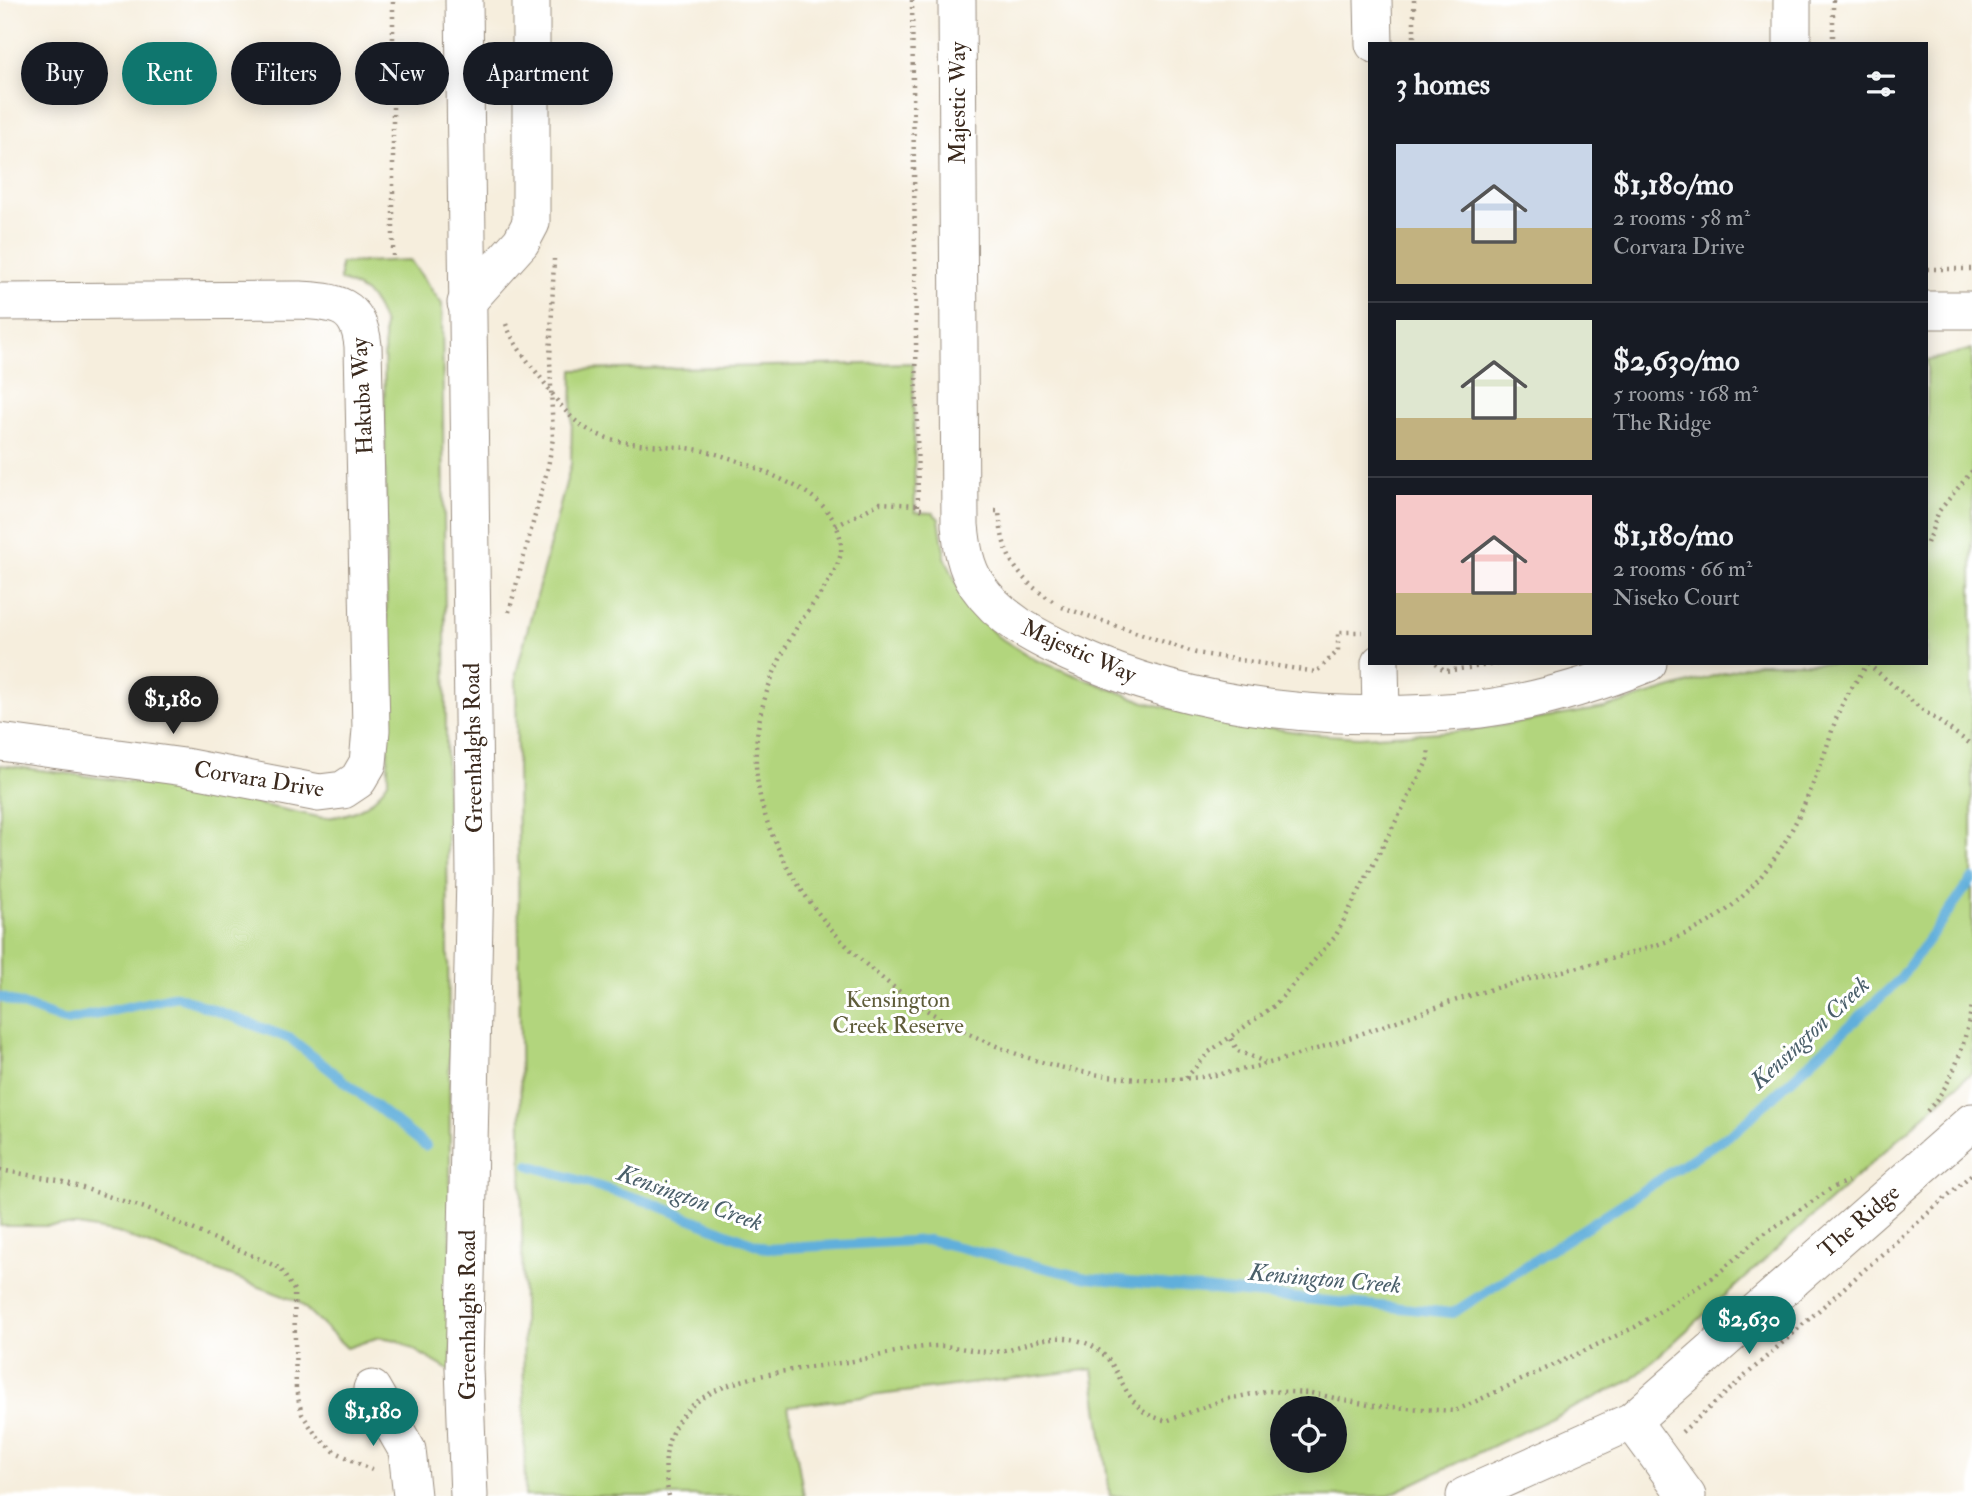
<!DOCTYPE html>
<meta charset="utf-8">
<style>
:root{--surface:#171b24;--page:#242831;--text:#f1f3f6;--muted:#9ea1a6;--line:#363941;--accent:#0f766e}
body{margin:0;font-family:"IM FELL Double Pica",serif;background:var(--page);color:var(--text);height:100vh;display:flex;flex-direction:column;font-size:26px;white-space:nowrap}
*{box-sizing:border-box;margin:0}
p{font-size:23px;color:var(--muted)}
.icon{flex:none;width:38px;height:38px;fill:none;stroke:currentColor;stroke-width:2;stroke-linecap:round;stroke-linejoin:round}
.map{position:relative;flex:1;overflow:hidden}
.side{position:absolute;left:1368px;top:42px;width:560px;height:623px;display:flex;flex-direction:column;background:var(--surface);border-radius:0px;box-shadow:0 4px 18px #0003}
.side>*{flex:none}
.top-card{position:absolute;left:21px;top:42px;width:665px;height:63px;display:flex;gap:14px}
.tools{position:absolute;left:1270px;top:1396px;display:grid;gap:14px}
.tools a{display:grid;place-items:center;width:77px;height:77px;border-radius:50%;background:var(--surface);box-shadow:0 4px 18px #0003;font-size:35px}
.price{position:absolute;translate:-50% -60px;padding:0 16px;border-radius:24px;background:var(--accent);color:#fff;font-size:23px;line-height:46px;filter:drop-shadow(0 2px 4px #0008)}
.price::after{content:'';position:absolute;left:50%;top:42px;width:21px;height:16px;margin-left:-10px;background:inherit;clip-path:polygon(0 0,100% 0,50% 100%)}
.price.active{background:#222;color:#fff}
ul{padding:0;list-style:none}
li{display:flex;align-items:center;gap:21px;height:175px;padding:0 28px}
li+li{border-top:2px solid var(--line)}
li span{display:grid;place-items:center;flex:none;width:196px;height:140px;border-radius:0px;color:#555}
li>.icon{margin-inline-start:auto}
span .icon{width:84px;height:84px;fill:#fffc;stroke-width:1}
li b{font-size:30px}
h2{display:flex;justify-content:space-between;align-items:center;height:84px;padding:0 28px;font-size:30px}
.pill{padding:0 24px;border-radius:32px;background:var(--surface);box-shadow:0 4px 18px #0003;font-size:24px;line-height:63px}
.pill.active{background:var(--accent);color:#fff}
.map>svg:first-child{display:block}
.green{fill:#b2d57d;stroke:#76804e;stroke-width:2;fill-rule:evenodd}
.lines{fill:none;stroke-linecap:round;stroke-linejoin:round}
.stream{stroke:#61afdb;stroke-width:10}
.minor-casing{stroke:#988c7e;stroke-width:39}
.path{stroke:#988c7e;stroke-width:4.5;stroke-dasharray:2 5;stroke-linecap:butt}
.minor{stroke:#fff;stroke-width:37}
.labels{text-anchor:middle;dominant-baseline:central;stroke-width:6;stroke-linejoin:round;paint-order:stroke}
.street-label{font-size:23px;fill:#3b2a1e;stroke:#fff}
.park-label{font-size:23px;fill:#5f5d3a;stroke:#fff}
.water-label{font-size:24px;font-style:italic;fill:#4a5f6a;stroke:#fff}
</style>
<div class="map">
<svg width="1972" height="1496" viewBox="0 0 1972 1496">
<rect width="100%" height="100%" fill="#fff"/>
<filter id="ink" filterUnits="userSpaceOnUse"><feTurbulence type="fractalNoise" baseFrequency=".0143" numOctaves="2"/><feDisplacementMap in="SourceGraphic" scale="14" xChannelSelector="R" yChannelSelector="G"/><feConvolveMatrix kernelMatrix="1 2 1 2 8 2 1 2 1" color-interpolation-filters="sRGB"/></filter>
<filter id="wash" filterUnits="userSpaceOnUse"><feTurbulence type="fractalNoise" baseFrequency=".00686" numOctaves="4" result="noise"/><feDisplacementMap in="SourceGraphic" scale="28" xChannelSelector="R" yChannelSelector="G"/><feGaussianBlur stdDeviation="1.57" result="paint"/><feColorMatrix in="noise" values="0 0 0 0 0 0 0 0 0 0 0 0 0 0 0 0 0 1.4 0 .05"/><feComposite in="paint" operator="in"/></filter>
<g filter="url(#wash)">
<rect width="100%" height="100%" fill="#f6eedd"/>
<!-- green -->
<g class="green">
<path d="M410,260L442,304L452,1372L397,1340L379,1337L347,1348L299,1302L118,1233L78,1226H0V765L188,789L323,818C352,816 373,807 388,781L384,324C373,296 368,291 340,280V263Z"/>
<path d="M1972,349V1072L1632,1380L1387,1496H1110L1093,1369L788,1406L804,1496H525L516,673L571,464L573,370L913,363L915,512L933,513L939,519L945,557L964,600L997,636L1036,660L1145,702L1213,719L1310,734L1359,737L1475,730L1604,708L1758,663H1927V361ZM1283,1409H1335V1461H1283Z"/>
</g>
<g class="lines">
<!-- stream -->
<g class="stream">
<path d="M0,997L66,1021L177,996L291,1039L426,1146"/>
<path d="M529,1165L649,1202L767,1249L929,1240L1087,1278L1453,1313L1738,1129L1899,980L1972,879"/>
</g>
</g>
</g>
<g filter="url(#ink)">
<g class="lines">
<!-- minor casing -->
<g class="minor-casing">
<g id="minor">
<path d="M464,0L475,875L464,1368L469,1496"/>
<path d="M957,0L960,525C962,546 965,567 977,585C1000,619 1034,636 1070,653C1196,711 1343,724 1480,709C1537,702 1595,684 1648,663"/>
<path d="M1373,0L1374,44"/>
<path d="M1792,0V44"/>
<path d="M0,302L300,300C336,302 359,304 363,346L371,730L368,763L358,780L343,790L319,793L184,767L0,742"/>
<path d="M466,303L521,242L531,223V0"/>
<path d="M1927,310H1972"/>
<path d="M1380,663L1381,713"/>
<path d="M372,1389L407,1450L412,1496"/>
<path d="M1632,1421L1687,1496"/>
<path d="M1465,1496L1632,1421L1972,1122"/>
</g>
</g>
<!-- path -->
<g class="path">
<path d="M912,0L918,509H926"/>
<path d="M1414,0V44"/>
<path d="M1833,0V44"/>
<path d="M393,256V0"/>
<path d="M1927,269H1972"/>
<path d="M506,324C514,345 527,360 540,377C553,394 564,413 581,425C614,449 657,443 694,449C723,454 748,464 774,476C792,484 815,495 827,511C838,524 845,544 839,560C830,586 808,608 794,632C759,694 743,755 768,824C832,996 1048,1108 1226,1073C1314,1056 1394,1019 1479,993C1547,971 1663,955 1720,915C1773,877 1801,818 1823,758C1830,739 1835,717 1845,699C1852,686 1861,675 1868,663"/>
<path d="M995,511H999C1002,556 1016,578 1054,602"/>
<path d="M836,526L880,503L918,505"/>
<path d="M1927,543L1939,511L1972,471"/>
<path d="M1062,607L1196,653L1316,672L1338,651V632H1362"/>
<path d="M509,612L548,467L553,438L550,360L554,259"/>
<path d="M1436,663L1445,671L1504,663"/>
<path d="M1868,664L1920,708L1972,745"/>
<path d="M1231,1039L1238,1051L1265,1062"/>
<path d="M1186,1078L1209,1052L1274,1006L1335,937L1428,760L1429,748"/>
<path d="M1927,1111C1955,1081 1964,1045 1972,1006"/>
<path d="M0,1170L58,1180L145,1208L280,1268L294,1290L296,1390L302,1414L316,1435L334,1451L372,1470"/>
<path d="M1682,1432L1972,1174"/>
<path d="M669,1496C644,1381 760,1375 840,1363C874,1359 904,1347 939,1346C957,1346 974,1352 992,1352C1022,1350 1045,1330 1080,1341C1120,1353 1116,1388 1142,1410C1148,1416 1158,1418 1166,1421L1223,1400L1267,1391L1311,1393L1373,1406L1455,1411L1635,1327L1715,1276L1761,1236L1832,1188L1848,1181"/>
</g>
<!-- minor -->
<use href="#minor" class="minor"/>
</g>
</g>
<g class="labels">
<!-- street labels -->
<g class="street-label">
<text transform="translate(957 103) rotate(-90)">Majestic Way</text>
<text transform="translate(362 396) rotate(-93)">Hakuba Way</text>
<text transform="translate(1079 651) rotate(24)">Majestic Way</text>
<text transform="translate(473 748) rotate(-91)">Greenhalghs Road</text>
<text transform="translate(259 779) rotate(9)">Corvara Drive</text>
<text transform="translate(1859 1221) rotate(-41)">The Ridge</text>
<text transform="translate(467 1315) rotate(-90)">Greenhalghs Road</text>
</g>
<!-- park labels -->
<g class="park-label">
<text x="898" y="999">Kensington<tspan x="898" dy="26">Creek Reserve</tspan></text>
</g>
<!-- water labels -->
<g class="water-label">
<text transform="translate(1810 1033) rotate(-43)">Kensington Creek</text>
<text transform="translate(690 1198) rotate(20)">Kensington Creek</text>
<text transform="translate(1325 1279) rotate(5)">Kensington Creek</text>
</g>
</g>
</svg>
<div class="tools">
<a><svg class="icon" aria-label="locate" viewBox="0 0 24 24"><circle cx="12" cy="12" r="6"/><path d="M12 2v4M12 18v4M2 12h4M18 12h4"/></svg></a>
</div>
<b class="price active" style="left:173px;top:736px">$1,180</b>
<b class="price" style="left:1749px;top:1356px">$2,630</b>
<b class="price" style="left:373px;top:1448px">$1,180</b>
<div class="top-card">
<a class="pill">Buy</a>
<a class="pill active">Rent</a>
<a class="pill">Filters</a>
<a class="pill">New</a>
<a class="pill">Apartment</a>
</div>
<section class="side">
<h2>3 homes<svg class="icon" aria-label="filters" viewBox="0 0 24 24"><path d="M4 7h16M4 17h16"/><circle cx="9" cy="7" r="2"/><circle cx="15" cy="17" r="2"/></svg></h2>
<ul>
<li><span style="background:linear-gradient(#c9d6e8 60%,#c2b280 0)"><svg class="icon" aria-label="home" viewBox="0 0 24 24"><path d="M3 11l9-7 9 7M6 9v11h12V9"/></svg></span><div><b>$1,180/mo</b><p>2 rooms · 58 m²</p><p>Corvara Drive</p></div></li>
<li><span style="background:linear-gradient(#dfe7d0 70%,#c2b280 0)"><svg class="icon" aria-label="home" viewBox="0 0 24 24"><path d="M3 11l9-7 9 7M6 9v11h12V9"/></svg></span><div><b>$2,630/mo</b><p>5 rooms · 168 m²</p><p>The Ridge</p></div></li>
<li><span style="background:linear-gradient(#f6c9c9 70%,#c2b280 0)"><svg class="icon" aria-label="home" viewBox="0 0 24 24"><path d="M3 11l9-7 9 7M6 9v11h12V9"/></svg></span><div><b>$1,180/mo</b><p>2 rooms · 66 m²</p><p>Niseko Court</p></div></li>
</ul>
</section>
</div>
